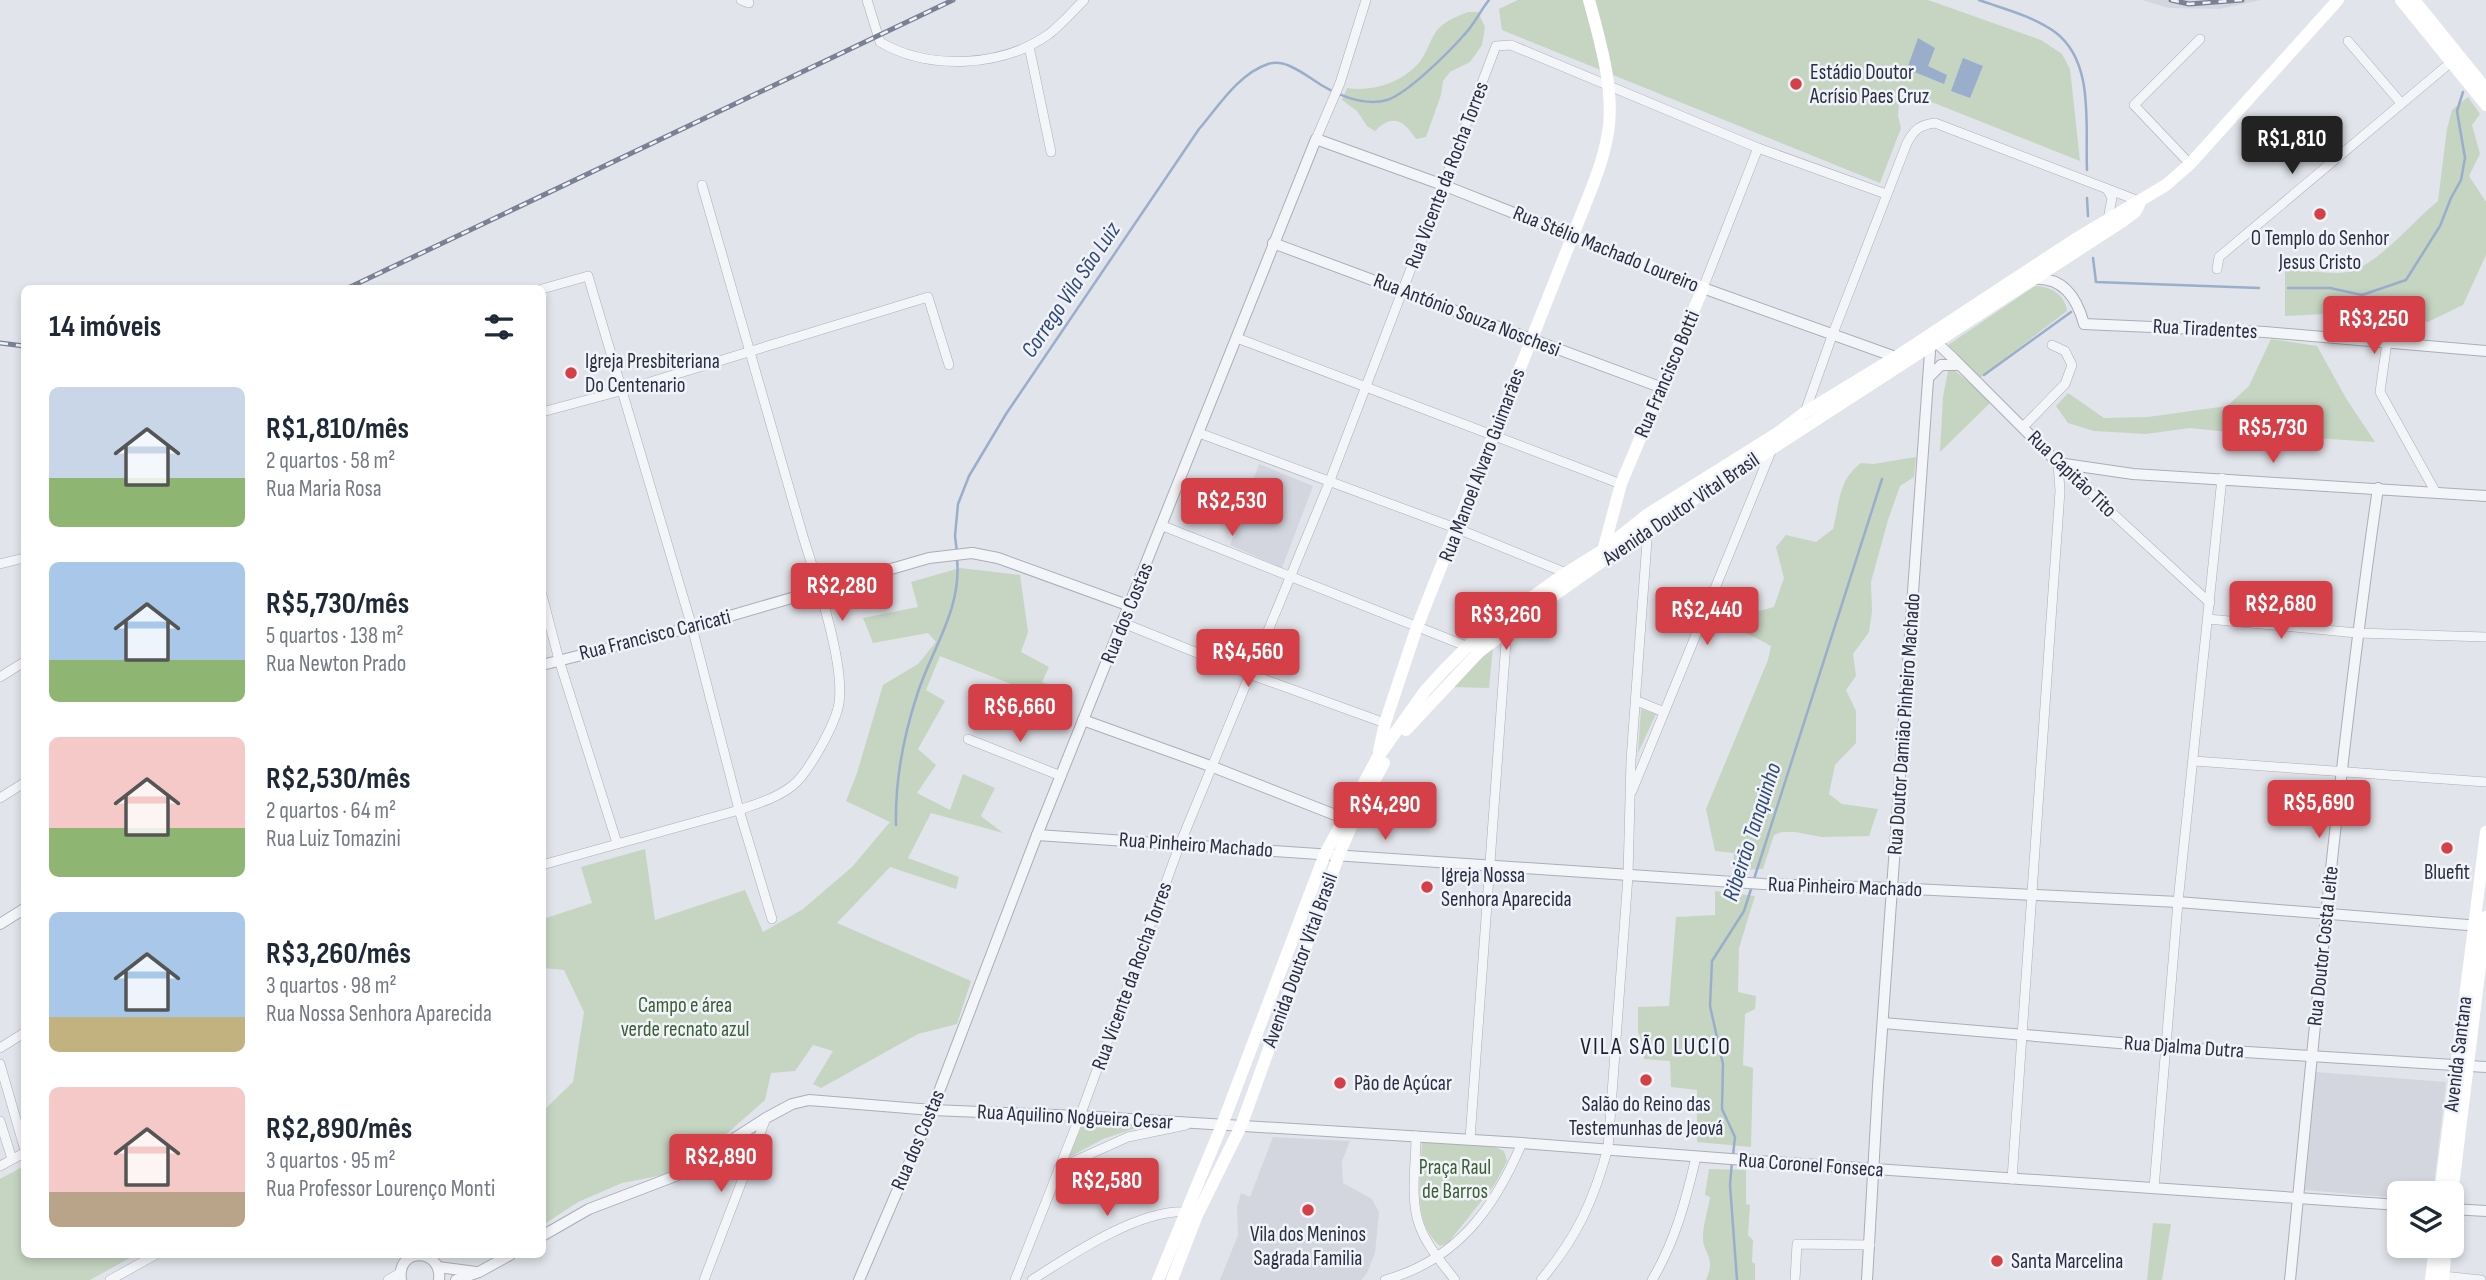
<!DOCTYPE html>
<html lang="pt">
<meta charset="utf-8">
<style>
:root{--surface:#fff;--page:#f2f2f3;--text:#1f2937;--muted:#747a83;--accent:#d54048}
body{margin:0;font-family:"Sofia Sans Condensed",sans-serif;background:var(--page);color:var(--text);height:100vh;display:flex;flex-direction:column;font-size:26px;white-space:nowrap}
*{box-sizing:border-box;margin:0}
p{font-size:23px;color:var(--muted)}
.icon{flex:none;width:38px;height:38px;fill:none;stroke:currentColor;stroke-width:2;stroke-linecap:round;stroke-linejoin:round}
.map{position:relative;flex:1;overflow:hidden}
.side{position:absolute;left:21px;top:285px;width:525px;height:973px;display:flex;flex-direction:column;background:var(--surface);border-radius:10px;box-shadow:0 4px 10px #0003}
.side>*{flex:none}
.controls{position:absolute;left:2387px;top:1181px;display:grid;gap:14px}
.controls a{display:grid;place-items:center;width:77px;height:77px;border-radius:10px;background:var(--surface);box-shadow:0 4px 10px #0003;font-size:35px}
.price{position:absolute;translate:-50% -60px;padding:0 16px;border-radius:7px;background:var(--accent);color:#fff;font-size:23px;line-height:46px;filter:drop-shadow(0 2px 4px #0008)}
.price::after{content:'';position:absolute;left:50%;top:42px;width:21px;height:16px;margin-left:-10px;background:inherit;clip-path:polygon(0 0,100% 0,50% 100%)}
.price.on{background:#222;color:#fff}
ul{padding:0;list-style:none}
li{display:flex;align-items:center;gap:21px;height:175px;padding:0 28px}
li span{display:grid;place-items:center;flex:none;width:196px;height:140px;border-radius:10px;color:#555}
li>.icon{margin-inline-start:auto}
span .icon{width:84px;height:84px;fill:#fffc;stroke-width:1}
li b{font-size:30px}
h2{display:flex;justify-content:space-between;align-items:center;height:84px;padding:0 28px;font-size:30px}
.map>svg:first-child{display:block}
.built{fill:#d3d6df}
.green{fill:#c5d5c2}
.water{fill:#9aaecc}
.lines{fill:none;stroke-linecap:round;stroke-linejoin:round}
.stream{stroke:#9aaecc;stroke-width:2.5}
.minor-casing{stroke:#aaaeb8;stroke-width:10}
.tertiary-casing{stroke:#aaaeb8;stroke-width:12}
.minor{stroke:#f4f5f8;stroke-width:9}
.tertiary{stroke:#f4f5f8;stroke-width:10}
.secondary{stroke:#fff;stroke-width:12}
.rail-casing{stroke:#798195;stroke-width:5}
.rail{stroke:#f1f3f8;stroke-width:2.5;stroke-dasharray:8;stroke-linecap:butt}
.secondary-bridge{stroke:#fff;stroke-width:12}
.poi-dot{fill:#d54048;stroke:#f1f3f8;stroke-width:2.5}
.labels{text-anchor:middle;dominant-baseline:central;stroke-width:5;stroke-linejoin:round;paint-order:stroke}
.poi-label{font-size:21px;fill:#282f43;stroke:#f1f3f8;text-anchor:start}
.street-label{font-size:21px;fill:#282f43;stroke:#f1f3f8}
.park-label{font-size:21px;fill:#395f35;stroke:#f1f3f8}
.water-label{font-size:23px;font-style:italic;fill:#304a79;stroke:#f1f3f8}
.quarter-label{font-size:24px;letter-spacing:2px;fill:#1a2134;stroke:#f1f3f8}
</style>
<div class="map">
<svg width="2486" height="1280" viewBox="0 0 2486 1280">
<rect width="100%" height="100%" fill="#e1e4ea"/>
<!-- built -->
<g class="built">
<path d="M2142,0H2261L2219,9L2169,8Z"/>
<path d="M1259,464L1313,486L1282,568L1230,545Z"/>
<path d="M2316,1072L2446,1082L2433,1193L2399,1194V1198L2305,1190Z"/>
<path d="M1273,1137L1350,1141L1342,1161L1343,1183L1372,1199L1379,1212L1375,1253L1367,1273L1361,1280H1220L1238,1235L1237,1208L1241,1193L1250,1197Z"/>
</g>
<!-- green -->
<g class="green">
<path d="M1518,0H1928L2041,40L2062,54L2070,69L2080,161L1914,95L1906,98L1899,105L1898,116L1901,128L1880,183L1502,30L1499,9Z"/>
<path d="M1468,12H1478L1485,27L1482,45L1470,62L1450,72L1443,81L1441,95L1426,137L1416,139C1404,121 1393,113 1375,131L1367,126L1357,111L1342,100L1347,88C1370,92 1399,84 1417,65C1427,55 1429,39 1439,28C1447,20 1458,16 1468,12Z"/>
<path d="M2468,97L2480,114L2472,125L2480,154L2469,176L2486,202V255L2463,305L2428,322L2345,313L2285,316V268C2303,270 2338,277 2355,270C2385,257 2412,222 2438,201L2447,129L2452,110Z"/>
<path d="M2035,286C2051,286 2065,295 2067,311L1977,380L1948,345Z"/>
<path d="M2271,339L2317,346L2347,400L2375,442L2299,437L2295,419H2275L2276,437L2190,428L2146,434L2094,431L2068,423L2056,406L2068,393L2104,418L2148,417L2227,406L2249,386Z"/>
<path d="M1949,366L1992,401L1940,452L1943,397Z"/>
<path d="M1916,457L1914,477L1900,486L1888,520L1871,582L1872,611L1869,632L1853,654L1856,676L1846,690L1856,711V743L1835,765L1829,794L1842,804L1878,809L1869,836L1822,837L1795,832H1782L1774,835L1763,869L1733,870L1734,853L1715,851L1706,809L1768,660L1771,646L1737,628L1752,613L1774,607L1784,578L1776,547L1786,535L1816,542L1833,529C1840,503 1838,480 1861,463L1873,464Z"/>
<path d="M960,568L1020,575L1028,632L1021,652L1049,667L1042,682L1057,689L1054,701L940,656L926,690L945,701L918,749L936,765L917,793L950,810L963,774L995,788L981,816L1003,833L931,813L908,858L959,877L956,889L890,867L837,923L971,981L957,1024L918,1034L821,1088L813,1084L833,1051L813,1045L795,1071L771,1073L765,1100L684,1171L622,1183L578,1202L543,1225V1111L573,1082L584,1012L564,970L543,968V919L592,903L581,867L645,849L655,920L745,890L763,932L803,909L852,867L890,822L846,801L857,773L883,685L918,664L936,642L928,633L873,643L863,618L918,607L911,582Z"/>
<path d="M1493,647L1489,688L1452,687Z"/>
<path d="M1641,709L1656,714L1638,753V752Z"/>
<path d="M1715,891L1755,896L1739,948L1738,992L1756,996L1755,1009L1745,1014L1743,1065L1753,1068L1751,1147L1697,1142V1090L1671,1087L1670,1061L1644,1059L1643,1045L1638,1032V1007L1669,1006L1676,917L1715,915Z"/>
<path d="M1083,1122L1137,1123L1136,1128L1103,1139L1069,1157Z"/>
<path d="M1422,1141L1490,1145L1504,1151L1507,1161L1495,1184L1448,1243L1440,1246C1411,1222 1421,1175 1422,1141Z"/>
<path d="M24,1166V1255H135L90,1280H0V1179Z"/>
<path d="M1709,1169L1746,1170V1204L1750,1205L1748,1235L1753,1240L1752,1262L1755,1264V1280H1706C1717,1256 1702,1253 1703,1237C1703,1224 1708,1210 1710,1197L1705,1195Z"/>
<path d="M2153,1223L2171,1224L2162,1280H2147Z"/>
</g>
<!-- water -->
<g class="water">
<path d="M1918,38L1935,48L1928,66L1947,75L1944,84L1907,69Z"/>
<path d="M1963,58L1983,66L1970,98L1951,91Z"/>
</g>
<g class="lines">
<!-- stream -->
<g class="stream">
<path d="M1979,0C2004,9 2033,16 2055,32C2095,62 2085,125 2087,170"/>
<path d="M2087,198L2088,216"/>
<path d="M2093,258L2096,282L2259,288"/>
<path d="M2288,288H2330L2362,295L2406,280L2440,226L2451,198L2461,180L2465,158L2457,111L2463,92"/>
<path d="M1984,375L2071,312"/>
<path d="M957,553L955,536L958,504L969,476L1006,414L1199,129C1218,107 1238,74 1268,64C1283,59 1300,71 1312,79C1332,93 1362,107 1387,100C1407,94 1449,52 1464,35C1474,25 1480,11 1489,0"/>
<path d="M896,825C895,782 904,734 918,692C933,647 962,608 957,559"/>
<path d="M1754,879L1882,479"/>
<path d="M1733,1155L1735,1137L1722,1109L1723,1064L1710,1006L1712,961L1744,911L1752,886"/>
<path d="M1732,1161L1730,1185L1737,1280"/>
</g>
<!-- minor casing -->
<g class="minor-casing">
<g id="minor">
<path d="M741,0L749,3"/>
<path d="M867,0L880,42C930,71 1003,67 1049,34C1062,24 1073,11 1084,0"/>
<path d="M2348,41L2401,103"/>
<path d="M1029,46L1051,152"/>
<path d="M1316,139L1340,83L1366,0"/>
<path d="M2190,164L2134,105L2200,39"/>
<path d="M2107,189L2112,198L2108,219"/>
<path d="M2217,269L2219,257L2450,63"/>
<path d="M1703,288L1758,148"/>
<path d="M542,289L588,276L692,627L739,810L772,919"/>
<path d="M1237,338L1621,484"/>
<path d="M2387,342L2380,392L2435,491"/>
<path d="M542,412L624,390L928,297L949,365"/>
<path d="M1805,412L1832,336L1907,143C1914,130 1919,125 1935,123L2139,201"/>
<path d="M2023,427L2065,384L2072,365L2065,351L2052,345"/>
<path d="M1199,433L1458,529L1566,573"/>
<path d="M2058,463L2210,603"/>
<path d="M1163,526L1471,648"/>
<path d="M0,564L24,558"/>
<path d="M542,595L559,660L617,843"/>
<path d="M2208,619L2357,633L2486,637"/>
<path d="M1123,623L1252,675L1385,723"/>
<path d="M0,677L24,662"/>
<path d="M1637,701L1664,712"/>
<path d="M968,739L1061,776"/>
<path d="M2194,761L2486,782"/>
<path d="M1632,791L1772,449"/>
<path d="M0,798L24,783"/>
<path d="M542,865L739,810C756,804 777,798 792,786C808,774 836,723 839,703C845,661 815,576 802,533C769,417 736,301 702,185"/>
<path d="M0,1048L24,1033"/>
<path d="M0,1064L24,1147"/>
<path d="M0,1121L12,1159"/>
<path d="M1416,1136C1416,1163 1410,1198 1419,1224C1426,1245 1442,1263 1455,1280"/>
<path d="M1470,1139L1507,628"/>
<path d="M0,1166L24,1153"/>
<path d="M1059,1168L1128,1137L1186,1125"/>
<path d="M2012,1179L2060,491L2058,463"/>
<path d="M2154,1188L2178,902L2222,478"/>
<path d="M2443,1276L2481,1280"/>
<path d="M110,1280L155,1255"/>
<path d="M388,1280L400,1273"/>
<path d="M704,1280L766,1118"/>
<path d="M1015,1280L1080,1116L1180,844L1329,483L1496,46L1511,45L1758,148L1886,194"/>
<path d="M1032,1280C1071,1255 1140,1208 1188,1212"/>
<path d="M1385,1280C1457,1260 1494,1209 1522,1143"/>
<path d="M1541,1280C1577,1237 1593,1202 1608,1148L1628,876L1631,760L1648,527"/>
<path d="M1652,1280C1675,1242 1686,1200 1696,1157"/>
<path d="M1795,1280L1797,1244L1870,1245"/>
</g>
</g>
<!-- tertiary casing -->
<g class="tertiary-casing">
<g id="tertiary">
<path d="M1273,243L1660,387"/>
<path d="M2033,279C2063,276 2077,298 2084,324L2265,332L2486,351"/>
<path d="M1703,288L1901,359"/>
<path d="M1929,338L1937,343L1954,359L2058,463L2133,474L2486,496"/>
<path d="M1929,377L1941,365H1959"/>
<path d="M542,665L692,627L929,558L972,553L998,558L1130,606"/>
<path d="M1083,720L1213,767L1343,818"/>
<path d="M1037,835L1763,884L1893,888L2178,902L2480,926"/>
<path d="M0,924L24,909"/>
<path d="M1883,1023L2166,1047L2486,1067"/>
<path d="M2452,1209L2486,1211"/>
<path d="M542,1236L589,1209L678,1175L766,1118L792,1104L809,1100L932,1110L1080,1116L1522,1143L1744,1160L2399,1205"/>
<path d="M438,1267L476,1272"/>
<path d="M401,1280C396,1246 443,1248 439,1280"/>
<path d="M456,1280L479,1272L510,1255"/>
<path d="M859,1280L932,1110L1037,835L1316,139L1443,185L1572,236"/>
<path d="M1867,1280L1878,1086L1930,352L1929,348L1923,342"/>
<path d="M2290,1280C2316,1015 2340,751 2378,488"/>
</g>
</g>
<!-- minor -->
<use href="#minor" class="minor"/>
<!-- tertiary -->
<use href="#tertiary" class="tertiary"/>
<!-- secondary -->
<g class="secondary">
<path d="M2401,0L2486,105"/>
<path d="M2414,0L2486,89"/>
<path d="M1572,236L1703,288L1621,484L1603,551"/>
<path d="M1406,730L1479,652L1550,598L1648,529L2123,221L2135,212L2139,205"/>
<path d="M1379,751L1385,723L1417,627L1581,215"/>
<path d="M2440,1194L2486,832"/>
<path d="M2452,1195L2486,917"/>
<path d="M1158,1280L1222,1125L1325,854L1378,757L1425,691L1444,670L1468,646L1507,615L1566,573L1603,550L1648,514L1779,432L1804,413L1896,357L2074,240L2166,185L2190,164L2338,0"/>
<path d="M1172,1280L1197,1215L1241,1126L1339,855L1356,815L1384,763"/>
<path d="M2431,1280L2435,1246"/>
<path d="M2443,1280L2446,1246"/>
</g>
<!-- rail casing -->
<g class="rail-casing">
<g id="rail">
<path d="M2171,0L2189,4L2242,0"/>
<path d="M346,289L953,0"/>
<path d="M0,343L24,346"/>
</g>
</g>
<!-- rail -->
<use href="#rail" class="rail"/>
<!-- secondary-bridge -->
<path class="secondary-bridge" d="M1581,215C1592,188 1603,162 1608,133C1615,90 1600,41 1589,0"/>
</g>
<!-- markers -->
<g class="poi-dot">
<circle cx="1796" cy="84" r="7"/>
<circle cx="2320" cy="214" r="7"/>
<circle cx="571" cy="373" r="7"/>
<circle cx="2447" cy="848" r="7"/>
<circle cx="1427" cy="887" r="7"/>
<circle cx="1646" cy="1080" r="7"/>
<circle cx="1340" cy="1083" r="7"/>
<circle cx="1308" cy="1210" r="7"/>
<circle cx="1997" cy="1261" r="7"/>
</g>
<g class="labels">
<!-- poi labels -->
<g class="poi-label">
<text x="1810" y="72">Estádio Doutor<tspan x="1810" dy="24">Acrísio Paes Cruz</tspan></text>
<text x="2320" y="238" text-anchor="middle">O Templo do Senhor<tspan x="2320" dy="24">Jesus Cristo</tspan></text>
<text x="585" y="361">Igreja Presbiteriana<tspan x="585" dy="24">Do Centenario</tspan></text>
<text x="2447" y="872" text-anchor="middle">Bluefit</text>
<text x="1441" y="875">Igreja Nossa<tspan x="1441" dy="24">Senhora Aparecida</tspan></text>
<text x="1354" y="1083">Pão de Açúcar</text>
<text x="1646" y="1104" text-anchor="middle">Salão do Reino das<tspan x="1646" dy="24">Testemunhas de Jeová</tspan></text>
<text x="1308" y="1234" text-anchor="middle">Vila dos Meninos<tspan x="1308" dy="24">Sagrada Familia</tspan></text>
<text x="2011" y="1261">Santa Marcelina</text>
</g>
<!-- street labels -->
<g class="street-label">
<text transform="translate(1447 175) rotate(-69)">Rua Vicente da Rocha Torres</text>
<text transform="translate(1606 249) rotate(22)">Rua Stélio Machado Loureiro</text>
<text transform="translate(1467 315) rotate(21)">Rua António Souza Noschesi</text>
<text transform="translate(2205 329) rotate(3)">Rua Tiradentes</text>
<text transform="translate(1667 374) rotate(-67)">Rua Francisco Botti</text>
<text transform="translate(1482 465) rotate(-69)">Rua Manoel Alvaro Guimarães</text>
<text transform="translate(2072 474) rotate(44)">Rua Capitão Tito</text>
<text transform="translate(1681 509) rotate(-34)">Avenida Doutor Vital Brasil</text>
<text transform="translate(1127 613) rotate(-68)">Rua dos Costas</text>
<text transform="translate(655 635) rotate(-14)">Rua Francisco Caricati</text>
<text transform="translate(1904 724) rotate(-86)">Rua Doutor Damião Pinheiro Machado</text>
<text transform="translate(1196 845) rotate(4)">Rua Pinheiro Machado</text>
<text transform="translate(1845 887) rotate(2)">Rua Pinheiro Machado</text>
<text transform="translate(2323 946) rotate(-84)">Rua Doutor Costa Leite</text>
<text transform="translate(1300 960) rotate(-70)">Avenida Doutor Vital Brasil</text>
<text transform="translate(1132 976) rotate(-70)">Rua Vicente da Rocha Torres</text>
<text transform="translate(2184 1047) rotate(4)">Rua Djalma Dutra</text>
<text transform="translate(2458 1054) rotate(-83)">Avenida Santana</text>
<text transform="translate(1075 1117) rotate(3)">Rua Aquilino Nogueira Cesar</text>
<text transform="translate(918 1140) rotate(-67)">Rua dos Costas</text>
<text transform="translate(1811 1165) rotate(4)">Rua Coronel Fonseca</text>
</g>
<!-- park labels -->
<g class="park-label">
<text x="685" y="1005">Campo e área<tspan x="685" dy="24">verde recnato azul</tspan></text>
<text x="1455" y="1167">Praça Raul<tspan x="1455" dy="24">de Barros</tspan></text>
</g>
<!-- water labels -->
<g class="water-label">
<text transform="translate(1071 290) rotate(-56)">Corrego Vila São Luiz</text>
<text transform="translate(1752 832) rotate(-72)">Ribeirão Tanquinho</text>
</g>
<!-- quarter labels -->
<g class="quarter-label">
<text x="1656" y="1046">VILA SÃO LUCIO</text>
</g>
</g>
</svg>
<div class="controls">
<a><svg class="icon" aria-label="layers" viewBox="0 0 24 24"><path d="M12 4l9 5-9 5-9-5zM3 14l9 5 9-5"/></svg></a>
</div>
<b class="price on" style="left:2292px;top:176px">R$1,810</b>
<b class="price" style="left:2374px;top:356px">R$3,250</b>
<b class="price" style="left:2273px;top:465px">R$5,730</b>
<b class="price" style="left:1232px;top:538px">R$2,530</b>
<b class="price" style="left:842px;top:623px">R$2,280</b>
<b class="price" style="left:2281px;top:641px">R$2,680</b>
<b class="price" style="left:1707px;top:647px">R$2,440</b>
<b class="price" style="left:1506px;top:652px">R$3,260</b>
<b class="price" style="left:1248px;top:689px">R$4,560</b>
<b class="price" style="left:1020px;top:744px">R$6,660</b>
<b class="price" style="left:2319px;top:840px">R$5,690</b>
<b class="price" style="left:1385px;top:842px">R$4,290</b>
<b class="price" style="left:721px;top:1194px">R$2,890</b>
<b class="price" style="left:1107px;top:1218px">R$2,580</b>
<section class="side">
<h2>14 imóveis<svg class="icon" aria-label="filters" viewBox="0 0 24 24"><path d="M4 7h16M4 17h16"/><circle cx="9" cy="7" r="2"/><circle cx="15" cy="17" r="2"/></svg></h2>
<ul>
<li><span style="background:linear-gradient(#c9d6e8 65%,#8fb573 0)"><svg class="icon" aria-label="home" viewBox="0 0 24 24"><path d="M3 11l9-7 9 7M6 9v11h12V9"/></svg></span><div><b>R$1,810/mês</b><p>2 quartos · 58 m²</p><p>Rua Maria Rosa</p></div></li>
<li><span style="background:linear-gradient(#a9c7e8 70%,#8fb573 0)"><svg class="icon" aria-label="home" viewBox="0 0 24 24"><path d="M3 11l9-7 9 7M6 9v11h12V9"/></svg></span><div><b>R$5,730/mês</b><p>5 quartos · 138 m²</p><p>Rua Newton Prado</p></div></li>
<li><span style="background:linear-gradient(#f6c9c9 65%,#8fb573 0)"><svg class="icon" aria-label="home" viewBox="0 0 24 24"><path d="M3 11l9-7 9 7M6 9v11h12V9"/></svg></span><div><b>R$2,530/mês</b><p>2 quartos · 64 m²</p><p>Rua Luiz Tomazini</p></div></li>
<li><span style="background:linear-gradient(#a9c7e8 75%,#c2b280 0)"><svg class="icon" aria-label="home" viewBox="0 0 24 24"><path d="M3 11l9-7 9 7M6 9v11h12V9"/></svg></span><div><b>R$3,260/mês</b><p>3 quartos · 98 m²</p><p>Rua Nossa Senhora Aparecida</p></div></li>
<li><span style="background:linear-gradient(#f6c9c9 75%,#b9a48a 0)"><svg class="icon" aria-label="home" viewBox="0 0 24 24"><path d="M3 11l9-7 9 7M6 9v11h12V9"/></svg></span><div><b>R$2,890/mês</b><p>3 quartos · 95 m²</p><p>Rua Professor Lourenço Monti</p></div></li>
</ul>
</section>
</div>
